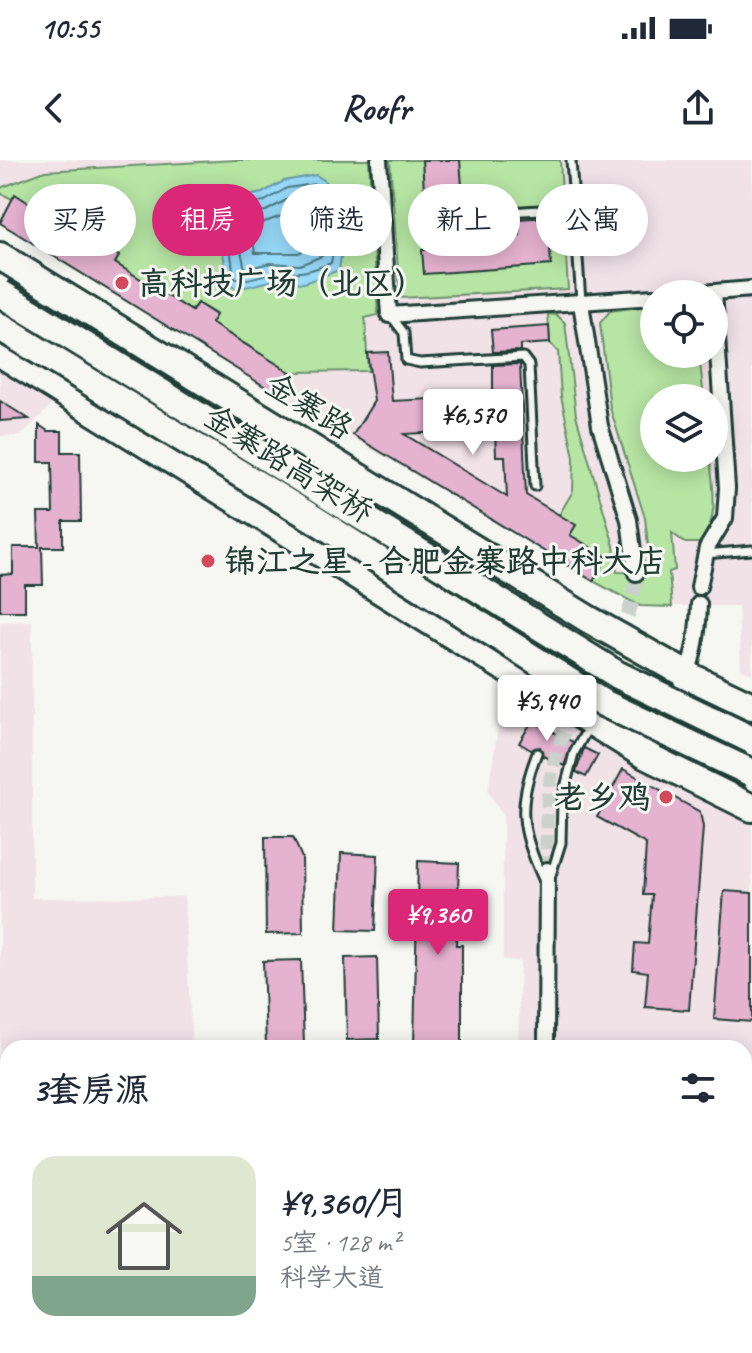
<!DOCTYPE html>
<html lang="zh">
<meta charset="utf-8">
<style>
:root{--surface:#fff;--page:#f2f2f3;--text:#1f2937;--muted:#747a83;--accent:#db2777}
body{margin:0;font-family:Caveat,"LXGW WenKai TC",sans-serif;background:var(--page);color:var(--text);height:100vh;display:flex;flex-direction:column;font-size:30px;white-space:nowrap}
*{box-sizing:border-box;margin:0}
p{font-size:26px;color:var(--muted)}
.icon{flex:none;width:44px;height:44px;fill:none;stroke:currentColor;stroke-width:2;stroke-linecap:round;stroke-linejoin:round}
.map{position:relative;flex:1;overflow:hidden}
.panel{position:absolute;left:0px;top:880px;width:752px;height:314px;display:flex;flex-direction:column;background:var(--surface);border-radius:24px 24px 0 0;box-shadow:0 4px 20px #0003}
.panel>*{flex:none}
.banner{position:absolute;left:24px;top:24px;width:704px;height:72px;display:flex;gap:16px}
.buttons{position:absolute;left:640px;top:120px;display:grid;gap:16px}
.buttons a{display:grid;place-items:center;width:88px;height:88px;border-radius:50%;background:var(--surface);box-shadow:0 4px 20px #0003;font-size:40px}
.price{position:absolute;translate:-50% -68px;padding:0 18px;border-radius:8px;background:#fff;color:#222;font-size:26px;line-height:52px;filter:drop-shadow(0 2px 4px #0008)}
.price::after{content:'';position:absolute;left:50%;top:48px;width:24px;height:18px;margin-left:-12px;background:inherit;clip-path:polygon(0 0,100% 0,50% 100%)}
.price.active{background:var(--accent);color:#fff}
ul{padding:0;list-style:none}
li{display:flex;align-items:center;gap:24px;height:200px;padding:0 32px}
li span{display:grid;place-items:center;flex:none;width:224px;height:160px;border-radius:24px;color:#555}
li>.icon{margin-inline-start:auto}
span .icon{width:96px;height:96px;fill:#fffc;stroke-width:1}
li b{font-size:34px}
h2{display:flex;justify-content:space-between;align-items:center;height:96px;padding:0 32px;font-size:34px}
.tag{padding:0 28px;border-radius:36px;background:var(--surface);box-shadow:0 4px 20px #0003;font-size:28px;line-height:72px}
.tag.active{background:var(--accent);color:#fff}
.status{display:flex;justify-content:space-between;align-items:center;height:56px;padding:0 40px;background:var(--surface);direction:ltr}
.status svg{height:22px;fill:currentColor}
header{display:flex;justify-content:space-between;align-items:center;height:104px;padding:0 32px;background:var(--surface);font-size:36px;font-weight:700}
.map>svg:first-child{display:block}
.built{fill:#f1e2e8;fill-rule:evenodd}
.green{fill:#b7e5a4;stroke:#6b916c;stroke-width:2}
.water{fill:#98dafa;stroke:#689bab;stroke-width:2}
.lines{fill:none;stroke-linecap:round;stroke-linejoin:round}
.shore{stroke:#4f7c83;stroke-width:2}
.building{fill:#e5b2d0;stroke:#1f3d34;stroke-width:2;fill-rule:evenodd}
.street-tunnel{stroke:#cbd1cc;stroke-width:14;stroke-dasharray:14 7;stroke-linecap:butt}
.lane-casing{stroke:#1f3d34;stroke-width:13}
.street-casing{stroke:#1f3d34;stroke-width:20}
.highway-casing{stroke:#1f3d34;stroke-width:32}
.lane{stroke:#f6f6f2;stroke-width:7}
.street{stroke:#f6f6f2;stroke-width:14}
.highway{stroke:#f6f6f2;stroke-width:26}
.highway-bridge-casing{stroke:#1f3d34;stroke-width:32;stroke-linecap:butt}
.highway-bridge{stroke:#f6f6f2;stroke-width:26}
.poi-dot{fill:#d1495b;stroke:#f6f6f2;stroke-width:3}
.labels{text-anchor:middle;dominant-baseline:central;stroke-width:6;stroke-linejoin:round;paint-order:stroke}
.poi-label{font-size:32px;font-weight:bold;fill:#1f3d34;stroke:#f6f6f2;text-anchor:start}
.street-label{font-size:32px;fill:#1f3d34;stroke:#f6f6f2}
</style>
<div class="status"><b>10:55</b><svg viewBox="0 0 49 12"><path d="M0 12V9h3v3zM5 12V6h3v6zM10 12V3h3v9zM15 12V0h3v12zM26 1h20v11H26zM47 4h2v5h-2z"/></svg></div>
<header><svg class="icon" aria-label="back" viewBox="0 0 24 24"><path d="M15 5l-7 7 7 7"/></svg>Roofr<svg class="icon" aria-label="share" viewBox="0 0 24 24"><path d="M12 15V3M7 8l5-5 5 5M5 13v7h14v-7"/></svg></header>
<div class="map">
<svg width="752" height="1193" viewBox="0 0 752 1193">
<rect width="100%" height="100%" fill="#f6f6f2"/>
<filter id="ink" filterUnits="userSpaceOnUse"><feTurbulence type="fractalNoise" baseFrequency=".0125" numOctaves="2"/><feDisplacementMap in="SourceGraphic" scale="16" xChannelSelector="R" yChannelSelector="G"/><feConvolveMatrix kernelMatrix="1 2 1 2 8 2 1 2 1" color-interpolation-filters="sRGB"/></filter>
<g filter="url(#ink)">
<!-- built -->
<g class="built">
<path d="M0,0H752V514L741,509L738,446H640L277,234L0,63ZM654,134H714V194H654ZM654,238H714V298H654Z"/>
<path d="M0,193L63,233L21,276H0Z"/>
<path d="M32,461V738L184,737L192,888H8V1186H744V1069L752,1070V1193H0V462Z"/>
<path d="M508,508L752,648V893H744V888H518L520,802L503,799V656L488,631Z"/>
</g>
<!-- green -->
<g class="green">
<path d="M235,0H369L378,155L365,158L368,211L290,212L211,163L216,154L197,143L192,151L115,103L119,96L96,82L92,89L29,50L32,45L15,35L12,39L0,33V28L45,11Z"/>
<path d="M390,0H560L568,129L400,138Z"/>
<path d="M654,145V194H699L704,238H654V298H710C713,329 720,358 700,383H685L672,373L675,410L669,412L672,447L640,446L593,421L607,397L570,375L559,355L573,331L574,297L561,236L558,192L550,183L548,154L557,155L565,163L576,255L614,386L617,412L651,413L645,358L610,248L600,163L610,151Z"/>
<path d="M744,1084H752V1193H639V1186H744Z"/>
</g>
<!-- water -->
<g class="water">
<path d="M316,15L325,21L343,82L339,110L304,123L271,121L237,129L228,124L220,73L195,45L201,37L230,33L243,37L262,33L284,21Z"/>
<rect x="566" y="1186" width="73" height="7"/>
</g>
<g class="lines">
<!-- shore -->
<g class="shore">
<path d="M315,24C329,39 336,84 331,103C303,114 301,112 273,113C259,114 248,123 234,118L228,71L213,56L208,45L229,41L245,45L265,41L287,28Z"/>
<path d="M310,36L324,83L322,96L300,105L270,103L245,109L233,55L266,51L290,38Z"/>
<path d="M301,49L311,87L298,93H255L251,67Z"/>
</g>
</g>
<!-- building -->
<g class="building">
<path d="M422,0H460L466,79L520,75L518,59L548,57L551,105L424,114L422,90H428Z"/>
<path d="M15,34L32,45L29,50L92,89L96,82L119,96L115,103L192,151L197,143L216,155L211,163L290,212L277,234L0,63Z"/>
<rect x="601" y="39" width="21" height="44"/>
<path d="M549,166L550,183L520,185V191L493,192L491,170Z"/>
<path d="M388,192L392,241L493,236V205L520,204L526,335L576,365L570,375L607,397L593,421L353,275L374,241L367,193ZM495,269L496,296H505L507,337L404,274Z"/>
<path d="M0,241L29,259L0,261Z"/>
<path d="M39,265L48,271H62V292H80L81,361H63V387H42L43,425H25V451H0V415L13,414V387H39L38,353H53L52,302H39Z"/>
<path d="M532,561L573,582L564,606L543,596L540,587L531,590L519,583Z"/>
<path d="M584,588L598,595L586,617L576,612Z"/>
<path d="M623,609L700,652L703,667L689,850L645,847L648,812L633,810L635,783L648,784L652,735H643L646,684L597,657Z"/>
<path d="M265,677H293L302,698L303,773L266,774Z"/>
<path d="M341,693L378,695L375,771L338,770Z"/>
<path d="M418,701L459,703L456,785H462V886L414,885Z"/>
<path d="M724,731L752,733V862L714,859Z"/>
<path d="M377,797L379,879L347,880L345,798Z"/>
<path d="M301,800L304,884L266,885L263,801Z"/>
</g>
<g class="lines">
<!-- street-tunnel -->
<path class="street-tunnel" d="M547,710C546,670 545,629 558,589C578,525 633,485 636,413"/>
<!-- lane casing -->
<g class="lane-casing">
<g id="lane">
<path d="M571,0L581,141"/>
<path d="M486,60L507,52L574,48"/>
<path d="M391,156L404,173L406,200L420,203L523,197L529,205L535,326"/>
<path d="M705,394L752,390"/>
<path d="M537,593C517,645 520,668 543,719"/>
<path d="M551,715L561,683L562,639L574,593L589,566"/>
</g>
</g>
<!-- street casing -->
<g class="street-casing">
<g id="street">
<path d="M379,0L389,155L654,137"/>
<path d="M689,134L752,129"/>
<path d="M581,143L600,266L629,360L636,413"/>
<path d="M699,427L707,388L725,358L727,328L714,132"/>
<path d="M643,594C677,536 697,514 699,444"/>
<path d="M546,888L547,710"/>
<path d="M744,1095H752"/>
<path d="M0,1130H8"/>
<path d="M250,1193V1186"/>
<path d="M545,1193V1186"/>
</g>
</g>
<!-- highway casing -->
<g class="highway-casing">
<g id="highway">
<path d="M0,96L588,459L689,516L752,546"/>
<path d="M0,193L643,594L752,648"/>
</g>
</g>
<!-- lane -->
<use href="#lane" class="lane"/>
<!-- street -->
<use href="#street" class="street"/>
<!-- highway -->
<use href="#highway" class="highway"/>
<!-- highway-bridge casing -->
<g class="highway-bridge-casing">
<g id="highway-bridge">
<path d="M0,133L618,515L752,580"/>
<path d="M0,167L319,362L601,542L752,613"/>
</g>
</g>
<!-- highway-bridge -->
<use href="#highway-bridge" class="highway-bridge"/>
</g>
</g>
<!-- markers -->
<g class="poi-dot">
<circle cx="122" cy="123" r="8"/>
<circle cx="208" cy="401" r="8"/>
<circle cx="666" cy="637" r="8"/>
</g>
<g class="labels">
<!-- poi labels -->
<g class="poi-label">
<text x="138" y="123">高科技广场（北区）</text>
<text x="224" y="401">锦江之星 - 合肥金寨路中科大店</text>
<text x="650" y="637" text-anchor="end">老乡鸡</text>
</g>
<!-- street labels -->
<g class="street-label">
<text transform="translate(309 246) rotate(32)">金寨路</text>
<text transform="translate(289 304) rotate(32)">金寨路高架桥</text>
</g>
</g>
</svg>
<div class="buttons">
<a><svg class="icon" aria-label="locate" viewBox="0 0 24 24"><circle cx="12" cy="12" r="6"/><path d="M12 2v4M12 18v4M2 12h4M18 12h4"/></svg></a>
<a><svg class="icon" aria-label="layers" viewBox="0 0 24 24"><path d="M12 4l9 5-9 5-9-5zM3 14l9 5 9-5"/></svg></a>
</div>
<b class="price" style="left:473px;top:297px">¥6,570</b>
<b class="price" style="left:547px;top:583px">¥5,940</b>
<b class="price active" style="left:438px;top:797px">¥9,360</b>
<div class="banner">
<a class="tag">买房</a>
<a class="tag active">租房</a>
<a class="tag">筛选</a>
<a class="tag">新上</a>
<a class="tag">公寓</a>
</div>
<section class="panel">
<h2>3套房源<svg class="icon" aria-label="filters" viewBox="0 0 24 24"><path d="M4 7h16M4 17h16"/><circle cx="9" cy="7" r="2"/><circle cx="15" cy="17" r="2"/></svg></h2>
<ul>
<li><span style="background:linear-gradient(#dfe7d0 75%,#7fa58c 0)"><svg class="icon" aria-label="home" viewBox="0 0 24 24"><path d="M3 11l9-7 9 7M6 9v11h12V9"/></svg></span><div><b>¥9,360/月</b><p>5室 · 128 m²</p><p>科学大道</p></div></li>
</ul>
</section>
</div>
